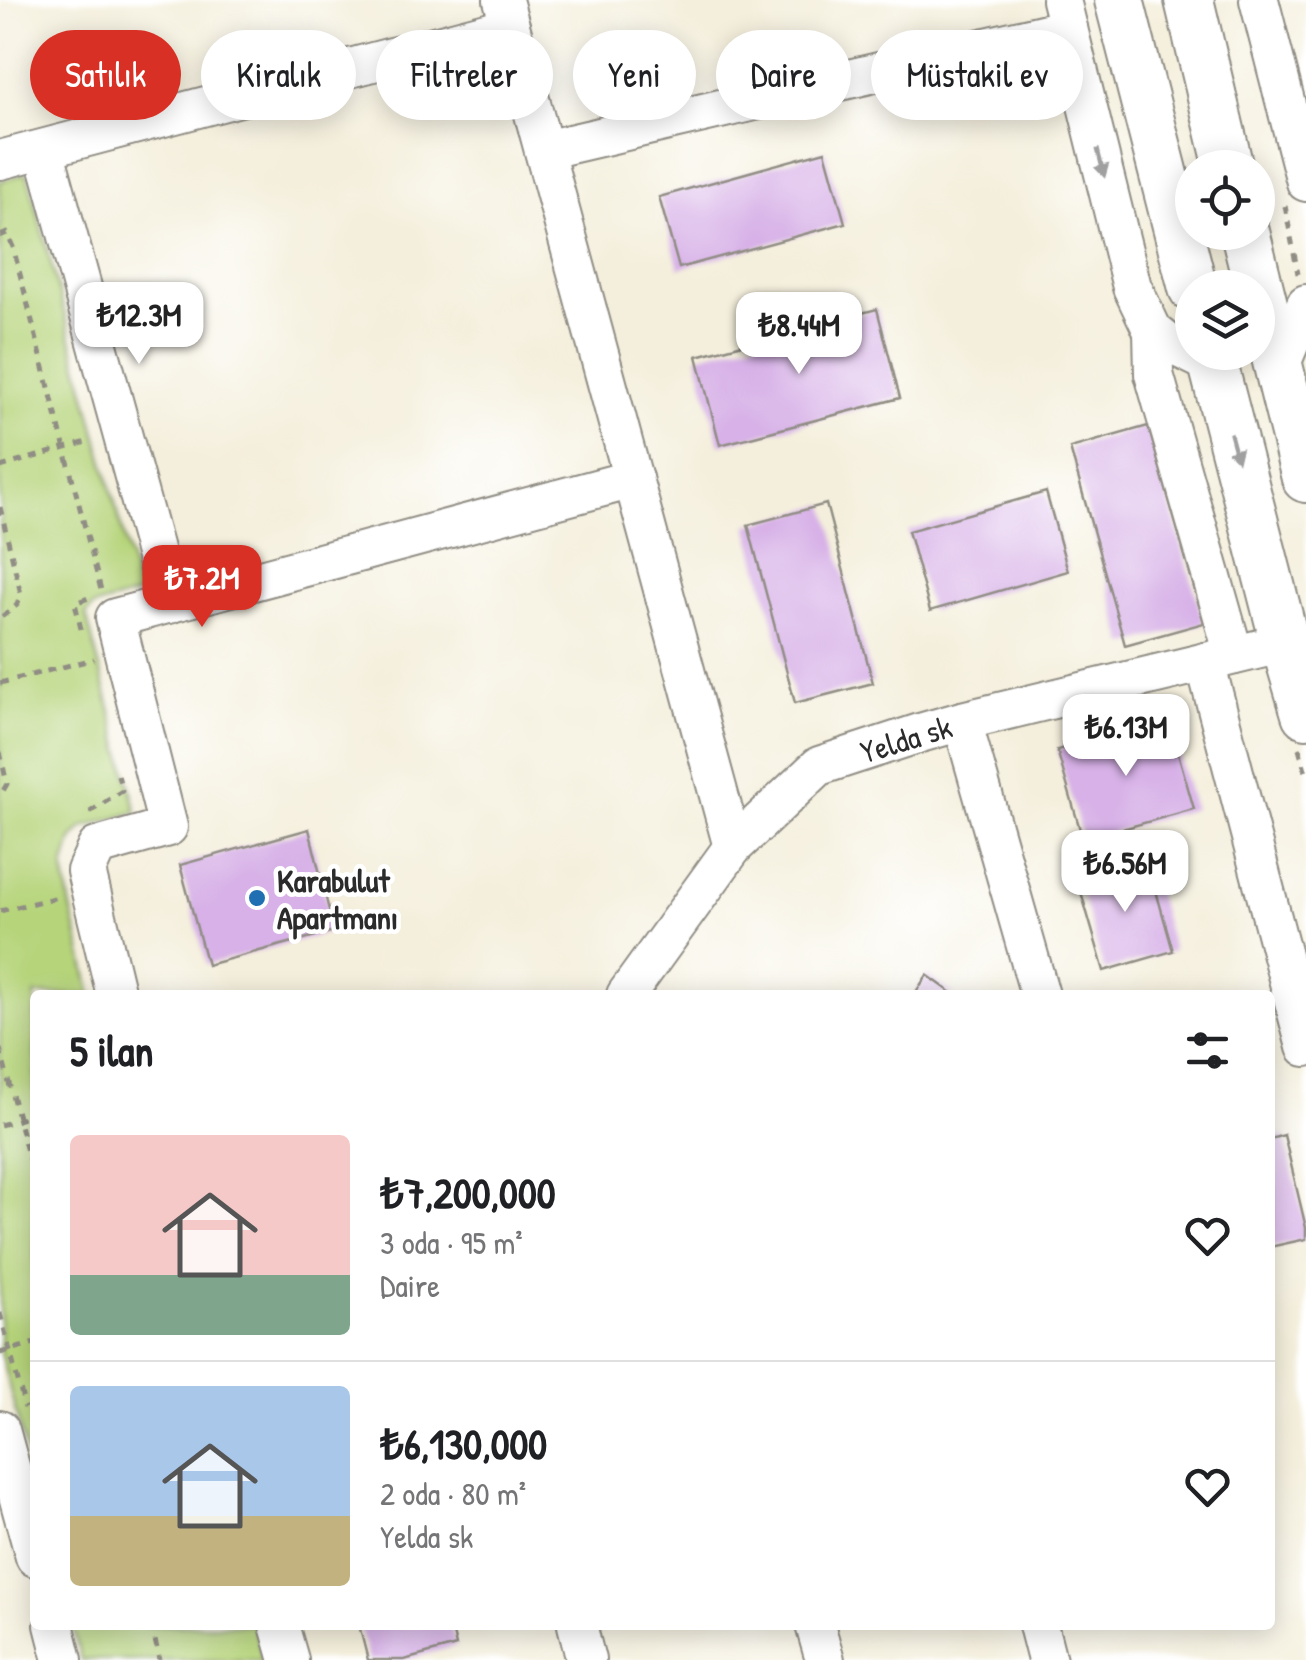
<!DOCTYPE html>
<html lang="tr">
<meta charset="utf-8">
<style>
:root{--surface:#fff;--page:#f2f2f2;--text:#202124;--muted:#757577;--line:#e0e0e0;--accent:#d93025}
body{margin:0;font-family:"Patrick Hand",sans-serif;background:var(--page);color:var(--text);height:100vh;display:flex;flex-direction:column;font-size:38px;white-space:nowrap}
*{box-sizing:border-box;margin:0}
p{font-size:32px;color:var(--muted)}
.icon{flex:none;width:55px;height:55px;fill:none;stroke:currentColor;stroke-width:2;stroke-linecap:round;stroke-linejoin:round}
.map{position:relative;flex:1;overflow:hidden}
.sheet{position:absolute;left:30px;top:990px;width:1245px;height:640px;display:flex;flex-direction:column;background:var(--surface);border-radius:10px;box-shadow:0 5px 25px #0003}
.sheet>*{flex:none}
.top-card{position:absolute;left:30px;top:30px;width:1248px;height:90px;display:flex;gap:20px}
.buttons{position:absolute;left:1175px;top:150px;display:grid;gap:20px}
.buttons a{display:grid;place-items:center;width:100px;height:100px;border-radius:50%;background:var(--surface);box-shadow:0 5px 25px #0003;font-size:50px}
.price{position:absolute;translate:-50% -85px;padding:0 22px;border-radius:20px;background:#fff;color:#222;font-size:32px;line-height:65px;filter:drop-shadow(0 2px 5px #0008)}
.price::after{content:'';position:absolute;left:50%;top:60px;width:30px;height:22px;margin-left:-15px;background:inherit;clip-path:polygon(0 0,100% 0,50% 100%)}
.price.on{background:var(--accent);color:#fff}
ul{padding:0;list-style:none}
li{display:flex;align-items:center;gap:30px;height:250px;padding:0 40px}
li+li{border-top:2px solid var(--line)}
li span{display:grid;place-items:center;flex:none;width:280px;height:200px;border-radius:10px;color:#555}
li>.icon{margin-inline-start:auto}
span .icon{width:120px;height:120px;fill:#fffc;stroke-width:1}
li b{font-size:42px}
h2{display:flex;justify-content:space-between;align-items:center;height:120px;padding:0 40px;font-size:42px}
.tag{padding:0 35px;border-radius:45px;background:var(--surface);box-shadow:0 5px 25px #0003;font-size:35px;line-height:90px}
.tag.on{background:var(--accent);color:#fff}
.map>svg:first-child{display:block}
.green{fill:#b6d47a;stroke:#708052;stroke-width:2.5}
.building{fill:#d7b1e7}
.lines{fill:none;stroke-linecap:round;stroke-linejoin:round}
.minor-casing{stroke:#908d84;stroke-width:42}
.major-casing{stroke:#908d84;stroke-width:52}
.path{stroke:#908d84;stroke-width:5;stroke-dasharray:8 8;stroke-linecap:butt}
.minor{stroke:#fff;stroke-width:38}
.major{stroke:#fff;stroke-width:48}
.oneway{fill:#a0a0a0}
.poi-dot{fill:#1f6fb2;stroke:#fff;stroke-width:4}
.labels{text-anchor:middle;dominant-baseline:central;stroke-width:9;stroke-linejoin:round;paint-order:stroke}
.street-label{font-size:32px;fill:#2b2b2b;stroke:#fff}
.poi-label{font-size:32px;font-weight:bold;fill:#2b2b2b;stroke:#fff;text-anchor:start}
</style>
<div class="map">
<svg width="1306" height="1660" viewBox="0 0 1306 1660">
<rect width="100%" height="100%" fill="#fff"/>
<filter id="ink" filterUnits="userSpaceOnUse"><feTurbulence type="fractalNoise" baseFrequency=".01" numOctaves="2"/><feDisplacementMap in="SourceGraphic" scale="20" xChannelSelector="R" yChannelSelector="G"/><feConvolveMatrix kernelMatrix="1 2 1 2 8 2 1 2 1" color-interpolation-filters="sRGB"/></filter>
<filter id="wash" filterUnits="userSpaceOnUse"><feTurbulence type="fractalNoise" baseFrequency=".0048" numOctaves="4" result="noise"/><feDisplacementMap in="SourceGraphic" scale="40" xChannelSelector="R" yChannelSelector="G"/><feGaussianBlur stdDeviation="2.25" result="paint"/><feColorMatrix in="noise" values="0 0 0 0 0 0 0 0 0 0 0 0 0 0 0 0 0 1.4 0 .05"/><feComposite in="paint" operator="in"/></filter>
<g filter="url(#wash)">
<rect width="100%" height="100%" fill="#f4efdc"/>
<!-- green -->
<g class="green">
<path d="M27,173L139,594L93,607L86,615L137,812L84,827L72,840L64,869L70,904L92,995H35V1485L0,1352V181Z"/>
<path d="M72,1625H253L263,1660H81Z"/>
</g>
<g id="blocks">
<!-- building -->
<g class="building">
<path d="M825,151L845,223L679,268L659,197Z"/>
<path d="M877,309L900,398L720,445L697,356Z"/>
<path d="M1148,426L1204,623L1125,645L1070,448Z"/>
<path d="M1046,492L1068,571L930,611L908,531Z"/>
<path d="M826,504L873,683L795,703L748,525Z"/>
<path d="M1168,718L1194,809L1083,840L1057,750Z"/>
<path d="M309,829L334,931L207,965L180,865Z"/>
<path d="M1147,859L1173,951L1104,971L1077,878Z"/>
<path d="M927,975L955,995H914Z"/>
<path d="M1284,1135L1306,1228V1239L1270,1247V1139Z"/>
<path d="M359,1625H451L456,1646L404,1660H368Z"/>
</g>
</g>
</g>
<g filter="url(#ink)">
<use href="#blocks" fill-opacity="0" stroke="#908d84" stroke-width="2.5"/>
<g class="lines">
<!-- minor casing -->
<g class="minor-casing">
<g id="minor">
<path d="M503,0L733,847"/>
<path d="M1061,0L1132,287L1153,331L1168,343L1213,365"/>
<path d="M1259,0L1306,182"/>
<path d="M44,149L169,604"/>
<path d="M544,150L1068,28"/>
<path d="M0,160L510,26"/>
<path d="M1153,331L1154,374L1234,655"/>
<path d="M1278,371L1306,304"/>
<path d="M1205,662L1306,1047"/>
<path d="M962,721L1040,995"/>
<path d="M116,995L86,871L97,847L168,827L115,618L633,479"/>
<path d="M626,995L733,847L819,766L920,733L962,721L1285,643"/>
<path d="M0,1430L35,1557"/>
<path d="M54,1625L63,1660"/>
<path d="M279,1625L289,1660"/>
<path d="M577,1625L586,1660"/>
<path d="M815,1625L825,1660"/>
<path d="M1038,1625L1047,1660"/>
</g>
</g>
<!-- major casing -->
<g class="major-casing">
<g id="major">
<path d="M1119,0L1193,288"/>
<path d="M1189,0L1229,168"/>
<path d="M1245,232L1306,478"/>
<path d="M1210,352L1285,643L1306,714"/>
</g>
</g>
<!-- path -->
<g class="path">
<path d="M1285,206L1298,274"/>
<path d="M0,236L7,233L13,247L101,590"/>
<path d="M0,467L90,441"/>
<path d="M0,507L21,594L17,605L0,618"/>
<path d="M81,629L75,603L91,597"/>
<path d="M0,683L94,659"/>
<path d="M1299,748L1306,773"/>
<path d="M0,752L7,784L0,796"/>
<path d="M90,812L122,791L118,775"/>
<path d="M0,911L58,897"/>
<path d="M0,1049L35,1182"/>
<path d="M0,1125L35,1115"/>
<path d="M0,1313L25,1408"/>
<path d="M0,1353L35,1343"/>
<path d="M151,1625L160,1660"/>
</g>
<!-- minor -->
<use href="#minor" class="minor"/>
<!-- major -->
<use href="#major" class="major"/>
</g>
<!-- one-way arrows -->
<defs><path id="oneway-solid" d="M-6-.8H1V-3.2L6.5 0L1 3.2V.8H-6Z" transform="scale(2.5)"/></defs>
<g class="oneway">
<use href="#oneway-solid" transform="translate(1101 163) rotate(76)"/>
<use href="#oneway-solid" transform="translate(1234 447) rotate(75)"/>
</g>
</g>
<!-- markers -->
<circle class="poi-dot" cx="257" cy="898" r="10"/>
<g class="labels">
<!-- street labels -->
<g class="street-label">
<text transform="translate(906 739) rotate(-17)">Yelda sk</text>
</g>
<!-- poi labels -->
<g class="poi-label">
<text x="277" y="880">Karabulut<tspan x="277" dy="37">Apartmanı</tspan></text>
</g>
</g>
</svg>
<div class="buttons">
<a><svg class="icon" aria-label="locate" viewBox="0 0 24 24"><circle cx="12" cy="12" r="6"/><path d="M12 2v4M12 18v4M2 12h4M18 12h4"/></svg></a>
<a><svg class="icon" aria-label="layers" viewBox="0 0 24 24"><path d="M12 4l9 5-9 5-9-5zM3 14l9 5 9-5"/></svg></a>
</div>
<b class="price" style="left:139px;top:367px">₺12.3M</b>
<b class="price" style="left:799px;top:377px">₺8.44M</b>
<b class="price on" style="left:202px;top:630px">₺7.2M</b>
<b class="price" style="left:1126px;top:779px">₺6.13M</b>
<b class="price" style="left:1125px;top:915px">₺6.56M</b>
<div class="top-card">
<a class="tag on">Satılık</a>
<a class="tag">Kiralık</a>
<a class="tag">Filtreler</a>
<a class="tag">Yeni</a>
<a class="tag">Daire</a>
<a class="tag">Müstakil ev</a>
</div>
<section class="sheet">
<h2>5 ilan<svg class="icon" aria-label="filters" viewBox="0 0 24 24"><path d="M4 7h16M4 17h16"/><circle cx="9" cy="7" r="2"/><circle cx="15" cy="17" r="2"/></svg></h2>
<ul>
<li><span style="background:linear-gradient(#f6c9c9 70%,#7fa58c 0)"><svg class="icon" aria-label="home" viewBox="0 0 24 24"><path d="M3 11l9-7 9 7M6 9v11h12V9"/></svg></span><div><b>₺7,200,000</b><p>3 oda · 95 m²</p><p>Daire</p></div><svg class="icon" aria-label="heart" viewBox="0 0 24 24"><path d="M12 20l-8-8c-3-5 5-10 8-4 3-6 11-1 8 4z"/></svg></li>
<li><span style="background:linear-gradient(#a9c7e8 65%,#c2b280 0)"><svg class="icon" aria-label="home" viewBox="0 0 24 24"><path d="M3 11l9-7 9 7M6 9v11h12V9"/></svg></span><div><b>₺6,130,000</b><p>2 oda · 80 m²</p><p>Yelda sk</p></div><svg class="icon" aria-label="heart" viewBox="0 0 24 24"><path d="M12 20l-8-8c-3-5 5-10 8-4 3-6 11-1 8 4z"/></svg></li>
</ul>
</section>
</div>
